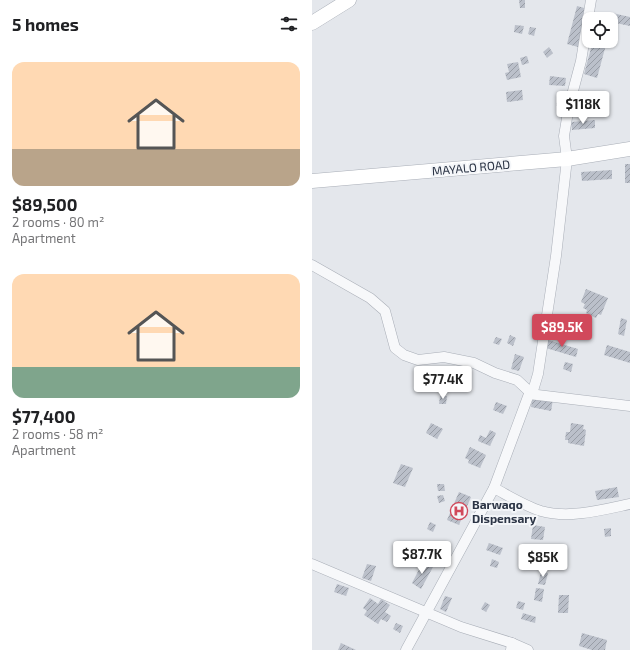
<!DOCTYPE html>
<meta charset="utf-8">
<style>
:root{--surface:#fff;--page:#f2f2f2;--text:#202124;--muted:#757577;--accent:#d1495b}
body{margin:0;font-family:"Exo 2",sans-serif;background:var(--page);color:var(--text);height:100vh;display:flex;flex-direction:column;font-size:15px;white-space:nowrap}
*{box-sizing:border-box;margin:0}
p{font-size:13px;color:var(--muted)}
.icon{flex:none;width:22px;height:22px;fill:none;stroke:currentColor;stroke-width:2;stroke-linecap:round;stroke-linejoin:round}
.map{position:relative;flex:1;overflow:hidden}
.sheet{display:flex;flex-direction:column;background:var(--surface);width:312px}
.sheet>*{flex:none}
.controls{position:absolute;left:270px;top:12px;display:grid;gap:8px}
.controls a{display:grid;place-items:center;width:36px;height:36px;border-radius:8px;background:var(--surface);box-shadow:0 1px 3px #0004;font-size:20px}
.price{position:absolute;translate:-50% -34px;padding:0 9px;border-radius:4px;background:#fff;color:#222;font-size:13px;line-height:26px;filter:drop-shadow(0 1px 2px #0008)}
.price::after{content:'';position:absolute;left:50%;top:24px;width:12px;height:9px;margin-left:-6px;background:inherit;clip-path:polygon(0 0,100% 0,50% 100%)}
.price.on{background:var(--accent);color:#fff}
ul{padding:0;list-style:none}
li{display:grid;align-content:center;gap:8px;height:212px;padding:0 12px}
li span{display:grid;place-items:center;height:124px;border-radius:12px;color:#555}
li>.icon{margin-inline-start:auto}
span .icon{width:72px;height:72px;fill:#fffc;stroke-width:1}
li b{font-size:17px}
h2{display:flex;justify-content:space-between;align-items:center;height:48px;padding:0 12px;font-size:17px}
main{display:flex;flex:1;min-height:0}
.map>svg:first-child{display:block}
.building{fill:url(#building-hatch)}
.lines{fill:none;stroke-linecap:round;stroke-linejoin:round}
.street-casing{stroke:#a9aeb7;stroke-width:11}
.secondary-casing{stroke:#a9aeb7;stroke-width:15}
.street{stroke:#f7f8fa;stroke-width:10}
.secondary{stroke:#fff;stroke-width:14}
.labels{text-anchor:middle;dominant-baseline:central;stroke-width:4;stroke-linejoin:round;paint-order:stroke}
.street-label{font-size:12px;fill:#2b3445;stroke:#f4f6f9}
.poi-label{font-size:12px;font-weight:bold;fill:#2b3445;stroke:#f4f6f9;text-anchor:start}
</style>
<main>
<section class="sheet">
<h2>5 homes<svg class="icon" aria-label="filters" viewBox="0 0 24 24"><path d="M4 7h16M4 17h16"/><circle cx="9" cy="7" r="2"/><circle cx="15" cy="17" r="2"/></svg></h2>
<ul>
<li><span style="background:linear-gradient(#ffd9b3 70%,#b9a48a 0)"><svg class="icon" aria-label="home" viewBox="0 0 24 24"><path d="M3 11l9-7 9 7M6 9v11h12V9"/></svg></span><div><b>$89,500</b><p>2 rooms · 80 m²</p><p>Apartment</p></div></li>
<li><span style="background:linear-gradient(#ffd9b3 75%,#7fa58c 0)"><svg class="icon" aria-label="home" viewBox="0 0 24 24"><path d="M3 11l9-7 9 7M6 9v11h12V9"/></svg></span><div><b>$77,400</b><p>2 rooms · 58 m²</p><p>Apartment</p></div></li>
</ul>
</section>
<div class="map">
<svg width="318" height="650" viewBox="0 0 318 650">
<defs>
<pattern id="building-hatch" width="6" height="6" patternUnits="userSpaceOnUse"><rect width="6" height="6" fill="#bbc0ca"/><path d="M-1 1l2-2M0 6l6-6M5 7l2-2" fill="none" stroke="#989da6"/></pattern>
</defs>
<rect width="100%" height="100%" fill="#e4e7ec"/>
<!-- building -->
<g class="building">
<path d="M207,0H213V8H208Z"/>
<path d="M265,6L276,9L266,47L255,44Z"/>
<path d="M288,12L296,14L295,19H286Z"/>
<path d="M300,13L318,17V26L299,22Z"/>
<path d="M203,25L212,26L210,34L202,32Z"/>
<path d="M218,27L224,28L222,36L216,34Z"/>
<path d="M281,41H295L285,78L272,74Z"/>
<path d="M237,47L241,53L235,58L231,52Z"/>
<path d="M215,56L217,63L210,65L208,58Z"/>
<path d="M206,62L209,77L195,80L193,73L197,72L195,64Z"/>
<path d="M238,76L254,78L253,86L237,85Z"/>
<path d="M210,90L211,100L195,102L194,92Z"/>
<path d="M246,96L252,97L250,106H244Z"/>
<path d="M283,120V128L260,130L259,122Z"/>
<rect x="313" y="164" width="5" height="19"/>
<path d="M300,170V179L270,181L269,172Z"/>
<path d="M274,289L296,298L289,315L286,314L284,318L274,313L275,310L271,308L273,304L269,302Z"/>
<path d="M309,318L315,320L312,336L306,334Z"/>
<path d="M198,335L204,338L201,346L195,343Z"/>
<path d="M184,337L190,339L187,345L181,343Z"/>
<path d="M236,340L266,349L264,357L234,348Z"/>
<path d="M295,345L318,352V363L292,355Z"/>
<path d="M203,354L212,357L207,371L199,369Z"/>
<path d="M253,362L261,364L259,372L251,369Z"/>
<path d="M128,396H135L134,404H127Z"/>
<path d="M221,397L241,400L239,411L219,407Z"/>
<path d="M184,402L195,406L191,414L181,410Z"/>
<path d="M119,423L131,429L125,439L114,433Z"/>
<path d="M259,423L272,425L271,429L274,430L272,446L256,443V440H253L254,432H258Z"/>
<path d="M178,430L184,433L178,446L166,441L168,435L174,438Z"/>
<path d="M158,447L174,455L168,468L156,463L157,460L153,458Z"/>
<path d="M89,464L101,468L93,487L81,483Z"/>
<path d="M125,484H132L133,491H126Z"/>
<path d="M305,487L307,497L285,500L283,491Z"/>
<path d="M147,492L159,497L147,525L135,520Z"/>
<path d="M131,495L133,501L127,503L125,496Z"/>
<path d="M118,522L124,525L121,532L115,529Z"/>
<path d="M221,525L233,527L231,540L219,539Z"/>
<path d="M299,528V536L293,537L292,529Z"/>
<path d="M177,543L191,548L188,555L174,550Z"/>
<path d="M180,559L187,562L185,568L178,566Z"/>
<path d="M111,562L121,567L109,589L100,583Z"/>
<path d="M55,564L64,566L59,581L50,578Z"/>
<path d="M229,572L236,573L233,585L226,584Z"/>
<path d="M25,584L37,588L34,596L22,592Z"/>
<path d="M224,588L232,589L230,602L222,600Z"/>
<path d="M247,595H257L256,613H246Z"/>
<path d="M133,596L140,598L134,612L128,609Z"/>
<path d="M58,598L66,604L69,599L78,605L73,612L79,616L75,622L69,619L66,624L52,615L55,611L51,608Z"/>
<path d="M206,601L213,603L211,610L204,608Z"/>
<path d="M173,602L178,605L174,612L169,609Z"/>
<path d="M211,613L224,617L223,623L209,619Z"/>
<path d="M84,623L91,626L88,633L81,629Z"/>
<path d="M270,633L295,640L293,650H280L267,646Z"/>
<path d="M29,643L44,650H26Z"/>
</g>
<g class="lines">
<!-- street casing -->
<g class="street-casing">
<g id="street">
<path d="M0,265L58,298L73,311L83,348L92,355L106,360L132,357L162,363L183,373L205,380L220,394L226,374L244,256L255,159L252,136L257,106L269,61L279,0"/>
<path d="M182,488C197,496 213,506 229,511C257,519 290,510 318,504"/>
<path d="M0,564L149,627L200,643L199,650"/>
<path d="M200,643L216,650"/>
<path d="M94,650L182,488L217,394L318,406"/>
</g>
</g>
<!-- secondary casing -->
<g class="secondary-casing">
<g id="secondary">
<path d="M0,23L37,0"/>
<path d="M0,181L255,159L318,149"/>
</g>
</g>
<!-- street -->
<use href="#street" class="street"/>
<!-- secondary -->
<use href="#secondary" class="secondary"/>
</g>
<!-- icons -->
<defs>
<g id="hospital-ring" transform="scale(0.9)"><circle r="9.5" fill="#f4f6f9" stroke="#d1495b" stroke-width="1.5"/><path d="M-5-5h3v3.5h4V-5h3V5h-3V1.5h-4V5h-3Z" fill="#d1495b"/></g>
</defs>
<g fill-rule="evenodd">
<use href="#hospital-ring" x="147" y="511"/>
</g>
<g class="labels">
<!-- street labels -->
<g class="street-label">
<text transform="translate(159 167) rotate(-5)">MAYALO ROAD</text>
</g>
<!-- poi labels -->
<g class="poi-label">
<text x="160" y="504">Barwaqo<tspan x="160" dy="14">Dispensary</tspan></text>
</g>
</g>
</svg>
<div class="controls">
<a><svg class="icon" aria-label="locate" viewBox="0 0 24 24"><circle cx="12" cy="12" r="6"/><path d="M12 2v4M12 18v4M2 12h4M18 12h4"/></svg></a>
</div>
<b class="price" style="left:271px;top:125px">$118K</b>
<b class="price on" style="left:250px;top:348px">$89.5K</b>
<b class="price" style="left:131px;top:400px">$77.4K</b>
<b class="price" style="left:110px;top:575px">$87.7K</b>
<b class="price" style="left:231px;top:578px">$85K</b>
</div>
</main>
